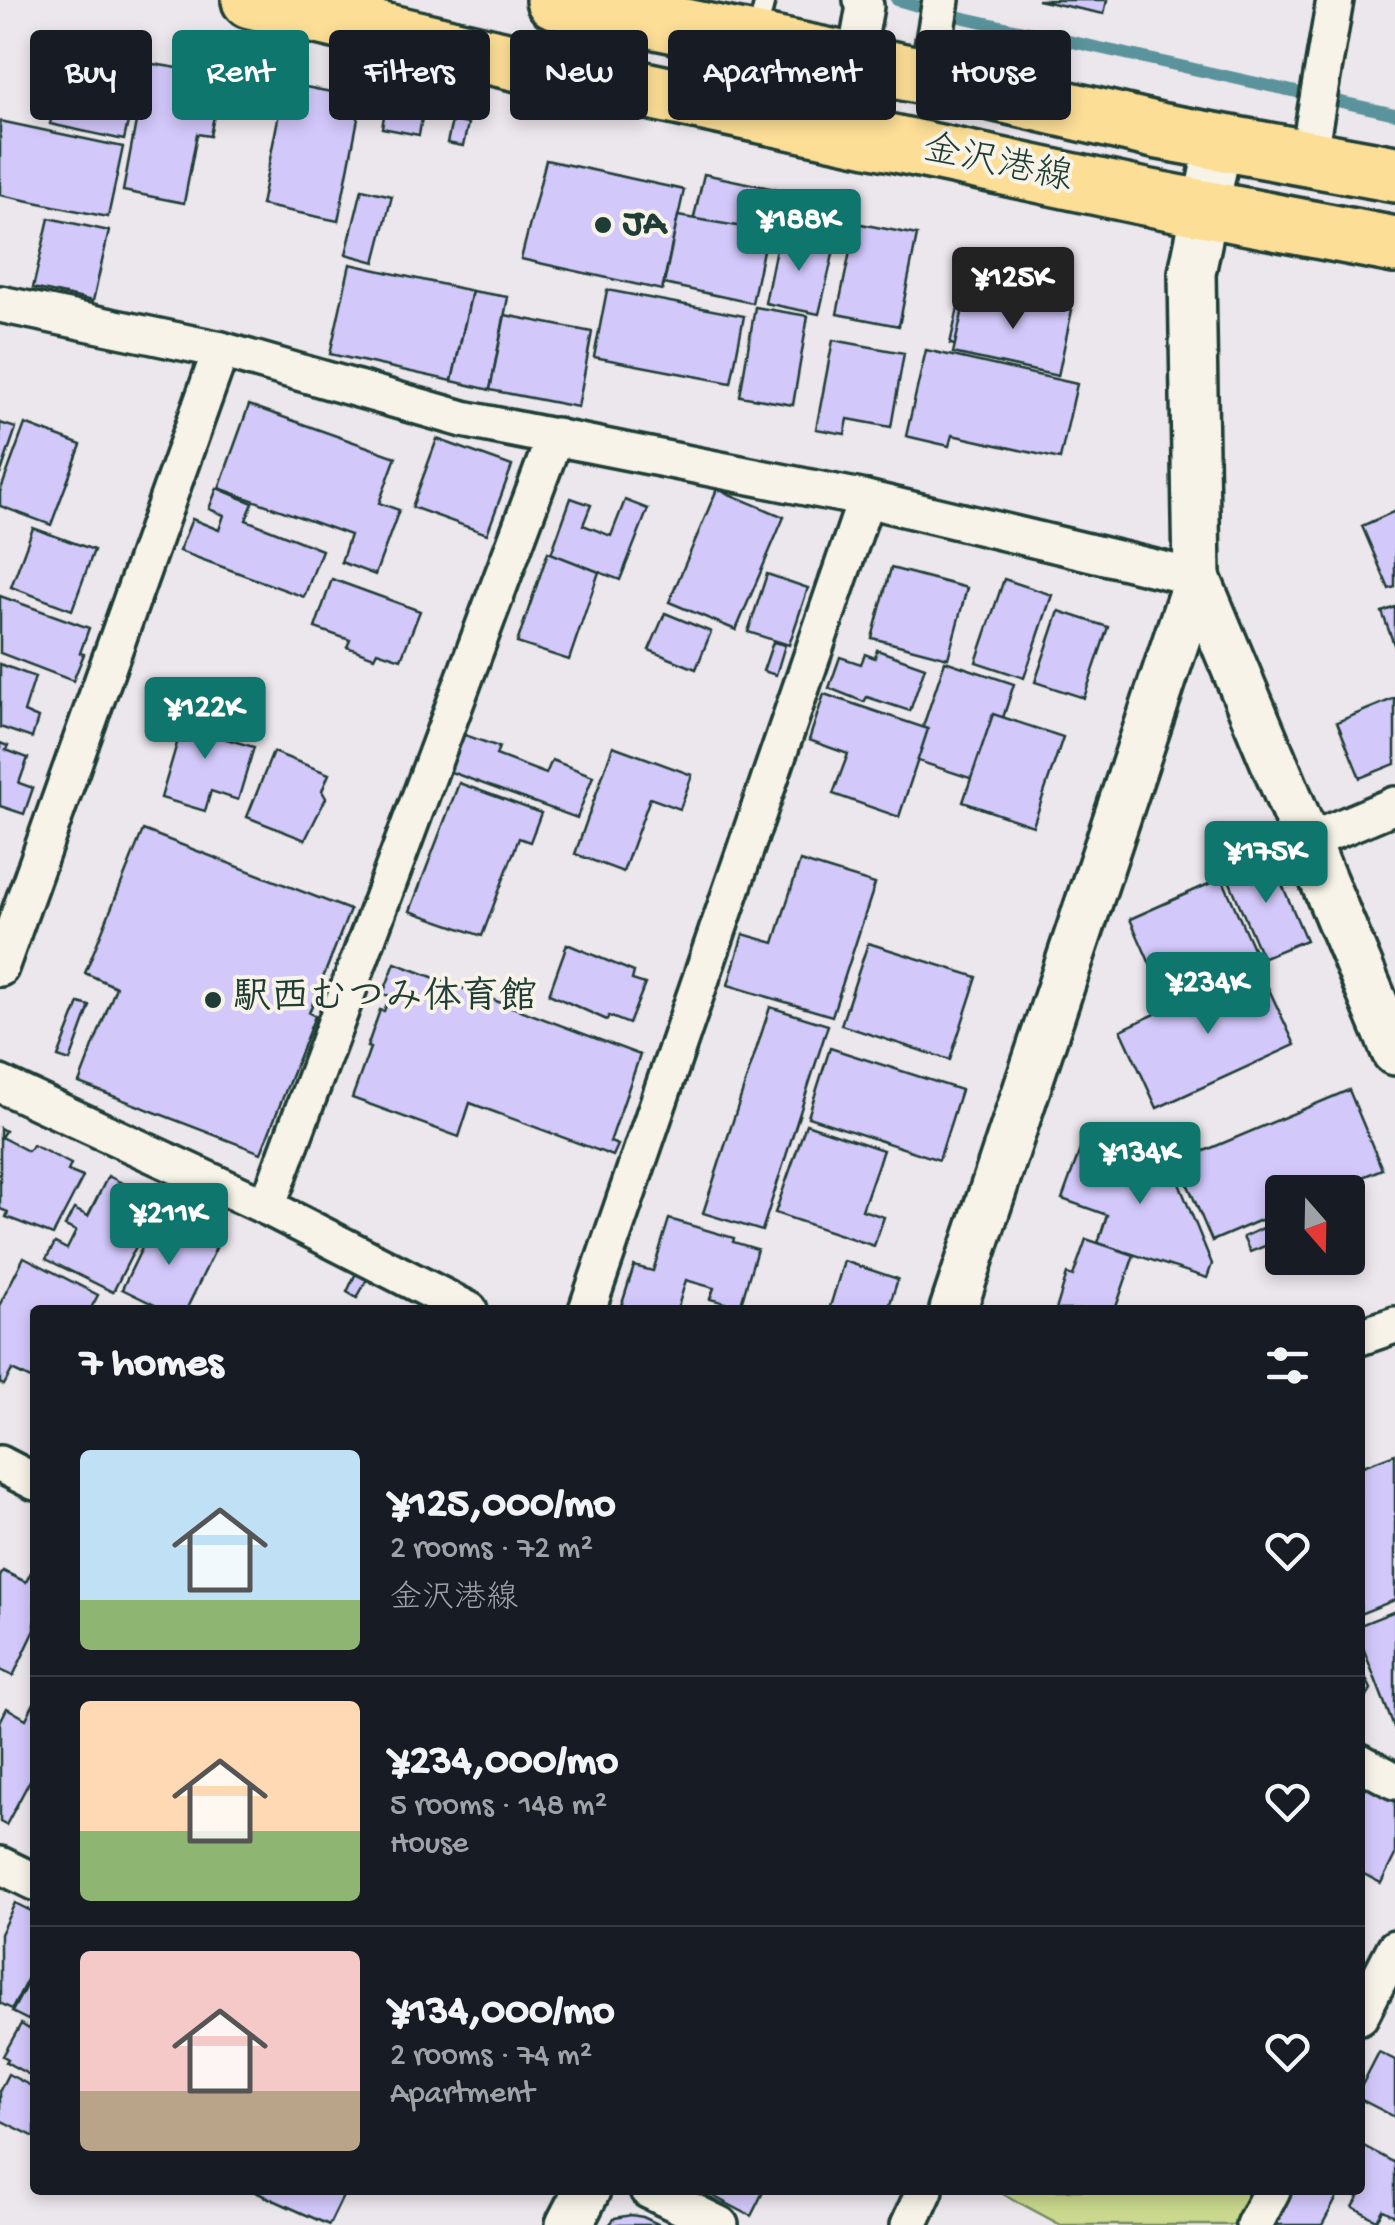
<!DOCTYPE html>
<meta charset="utf-8">
<style>
:root{--surface:#171b24;--page:#20242c;--text:#f1f3f6;--muted:#9ea1a6;--line:#363941;--accent:#0f766e}
body{margin:0;font-family:"Gochi Hand","Klee One",sans-serif;background:var(--page);color:var(--text);height:100vh;display:flex;flex-direction:column;font-size:38px;white-space:nowrap}
*{box-sizing:border-box;margin:0}
p{font-size:32px;color:var(--muted)}
.icon{flex:none;width:55px;height:55px;fill:none;stroke:currentColor;stroke-width:2;stroke-linecap:round;stroke-linejoin:round}
.map{position:relative;flex:1;overflow:hidden}
.details{position:absolute;left:30px;top:1305px;width:1335px;height:890px;display:flex;flex-direction:column;background:var(--surface);border-radius:10px;box-shadow:0 5px 15px #0003}
.details>*{flex:none}
.hud{position:absolute;left:30px;top:30px;width:1335px;height:90px;display:flex;gap:20px}
.needle{width:65px;rotate:160deg}
.buttons{position:absolute;left:1265px;top:1175px;display:grid;gap:20px}
.buttons a{display:grid;place-items:center;width:100px;height:100px;border-radius:10px;background:var(--surface);box-shadow:0 5px 15px #0003;font-size:50px}
.price{position:absolute;translate:-50% -85px;padding:0 22px;border-radius:10px;background:var(--accent);color:#fff;font-size:32px;line-height:65px;filter:drop-shadow(0 2px 5px #0008)}
.price::after{content:'';position:absolute;left:50%;top:60px;width:30px;height:22px;margin-left:-15px;background:inherit;clip-path:polygon(0 0,100% 0,50% 100%)}
.price.selected{background:#222;color:#fff}
ul{padding:0;list-style:none}
li{display:flex;align-items:center;gap:30px;height:250px;padding:0 50px}
li+li{border-top:2px solid var(--line)}
li span{display:grid;place-items:center;flex:none;width:280px;height:200px;border-radius:10px;color:#555}
li>.icon{margin-inline-start:auto}
span .icon{width:120px;height:120px;fill:#fffc;stroke-width:1}
li b{font-size:42px}
h2{display:flex;justify-content:space-between;align-items:center;height:120px;padding:0 50px;font-size:42px}
.pill{padding:0 35px;border-radius:10px;background:var(--surface);box-shadow:0 5px 15px #0003;font-size:35px;line-height:90px}
.pill.selected{background:var(--accent);color:#fff}
.map>svg:first-child{display:block}
.green{fill:#cad98d;stroke:#748b60;stroke-width:2.5}
.lines{fill:none;stroke-linecap:round;stroke-linejoin:round}
.stream{stroke:#5a939b;stroke-width:12}
.building{fill:#d2c8fa;stroke:#1f3d34;stroke-width:2.5}
.service-casing{stroke:#1f3d34;stroke-width:25}
.minor-casing{stroke:#1f3d34;stroke-width:42}
.tertiary-casing{stroke:#1f3d34;stroke-width:52}
.primary-casing{stroke:#1f3d34;stroke-width:62}
.service{stroke:#f7f3e8;stroke-width:18}
.minor{stroke:#f7f3e8;stroke-width:35}
.tertiary{stroke:#f7f3e8;stroke-width:45}
.primary{stroke:#fcde96;stroke-width:55}
.poi-dot{fill:#1f3d34;stroke:#f7f3e8;stroke-width:4}
.labels{text-anchor:middle;dominant-baseline:central;stroke-width:8;stroke-linejoin:round;paint-order:stroke}
.street-label{font-size:38px;fill:#1f3d34;stroke:#f7f3e8}
.poi-label{font-size:38px;font-weight:bold;fill:#1f3d34;stroke:#f7f3e8;text-anchor:start}
</style>
<div class="map">
<svg width="1395" height="2225" viewBox="0 0 1395 2225">
<rect width="100%" height="100%" fill="#ece6ed"/>
<filter id="ink" filterUnits="userSpaceOnUse"><feTurbulence type="fractalNoise" baseFrequency=".01" numOctaves="2"/><feDisplacementMap in="SourceGraphic" scale="20" xChannelSelector="R" yChannelSelector="G"/><feConvolveMatrix kernelMatrix="1 2 1 2 8 2 1 2 1" color-interpolation-filters="sRGB"/></filter>
<g filter="url(#ink)">
<!-- green -->
<path class="green" d="M996,2190H1256L1237,2225H1061Z"/>
<g class="lines">
<!-- stream -->
<path class="stream" d="M897,0L938,12L1395,114"/>
</g>
<!-- building -->
<g class="building">
<path d="M1037,0H1107L1104,14Z"/>
<path d="M90,52L141,62L124,140L50,124L65,62Z"/>
<path d="M147,63L209,73L202,114L214,116L210,136L197,134L184,203L123,191Z"/>
<path d="M285,83L362,98L338,221L261,205Z"/>
<path d="M386,104L423,112L419,135L382,128Z"/>
<path d="M0,121L123,147L108,217L0,195Z"/>
<path d="M452,121L468,124L463,146L447,143Z"/>
<path d="M546,160L684,190L662,290L521,259Z"/>
<path d="M704,174L775,189L763,245L691,230Z"/>
<path d="M362,189L392,196L375,262L346,254Z"/>
<path d="M678,216L767,231L752,303L664,284Z"/>
<path d="M49,218L109,231L93,301L33,288Z"/>
<path d="M856,223L917,235L899,326L837,314Z"/>
<path d="M779,233L835,246L819,314L765,303Z"/>
<path d="M350,264L472,291L452,381L330,354Z"/>
<path d="M964,280L1068,303L1060,342H1064L1061,358H1057L1055,366L950,344Z"/>
<path d="M968,287L1072,310L1058,376L953,353Z"/>
<path d="M607,290L744,316L731,383L594,357Z"/>
<path d="M472,291L508,297L490,390L452,381Z"/>
<path d="M755,307L808,316L793,405L740,396Z"/>
<path d="M505,315L592,332L578,407L490,390Z"/>
<path d="M833,340L904,353L891,427L848,419L845,434L816,429Z"/>
<path d="M926,350L1077,384L1060,459L952,435L949,446L906,436Z"/>
<path d="M249,405L396,457L379,503L399,510L375,575L341,562L350,535L219,488Z"/>
<path d="M0,423L16,428L0,475Z"/>
<path d="M25,424L81,445L51,525L0,506V492Z"/>
<path d="M437,439L512,466L487,534L412,507Z"/>
<path d="M217,488L253,503L246,520L322,550L304,597L179,551L192,519L219,530L224,515L209,509Z"/>
<path d="M717,489L784,517L736,630L669,602Z"/>
<path d="M571,498L591,505L583,525L611,536L625,500L648,509L620,580L551,554Z"/>
<path d="M1395,511V587L1389,589L1362,526Z"/>
<path d="M33,528L94,550L72,610L11,587Z"/>
<path d="M548,552L599,572L569,660L517,643Z"/>
<path d="M891,568L967,588L948,658L872,638Z"/>
<path d="M767,574L808,588L789,645L748,632Z"/>
<path d="M332,579L420,611L401,659L377,651L374,657L347,647L350,640L315,628Z"/>
<path d="M1004,579L1052,595L1024,678L976,662Z"/>
<path d="M0,596L89,628L80,653L84,654L73,681L0,653Z"/>
<path d="M1395,607V647L1382,612Z"/>
<path d="M1059,611L1108,627L1084,698L1035,682Z"/>
<path d="M665,613L711,632L696,669L649,650Z"/>
<path d="M773,642L785,645L776,675L763,671Z"/>
<path d="M877,650L925,667L910,711L867,697L864,702L829,688L840,657L861,664L865,654L875,658Z"/>
<path d="M945,661L1014,684L1001,724L1007,726L988,784L912,759Z"/>
<path d="M0,664L35,677L24,712L38,718L32,738L0,727Z"/>
<path d="M824,694L928,729L899,817L833,794L848,754L809,740Z"/>
<path d="M1395,698V764L1360,778L1337,722Z"/>
<path d="M190,699L217,708L209,734L254,747L238,800L211,791L205,811L161,798Z"/>
<path d="M993,714L1063,737L1033,826L963,802Z"/>
<path d="M462,734L499,747L496,755L546,774L552,760L593,776L577,818L448,771Z"/>
<path d="M0,743L8,746L6,750L28,758L19,783L33,788L24,814L0,806Z"/>
<path d="M613,746L692,775L680,809L650,798L623,872L575,854Z"/>
<path d="M273,752L329,774L322,791L326,798L305,840L247,817Z"/>
<path d="M459,783L541,813L530,842L519,838L482,936L410,911Z"/>
<path d="M143,830L350,910L309,1013L315,1016L261,1153L79,1083L116,987L85,973Z"/>
<path d="M1269,854L1306,940L1262,958L1226,873Z"/>
<path d="M800,861L875,884L832,1016L728,985L743,934L774,943Z"/>
<path d="M1222,878L1259,962L1167,1002L1130,919Z"/>
<path d="M868,943L977,977L950,1060L841,1025Z"/>
<path d="M567,944L634,972L632,980L645,984L629,1024L609,1016L607,1020L549,994Z"/>
<path d="M395,963L640,1055L610,1142L618,1145L613,1156L470,1103L459,1137L352,1098L370,1048L367,1047L380,1010L384,1011L390,996L383,994Z"/>
<path d="M1258,966L1295,1045L1157,1108L1121,1030Z"/>
<path d="M79,1003L90,1006L70,1061L58,1057Z"/>
<path d="M770,1007L828,1025L762,1231L703,1213Z"/>
<path d="M830,1048L961,1090L939,1160L808,1117Z"/>
<path d="M1349,1090L1382,1169L1326,1192H1282V1211L1212,1241L1178,1162Z"/>
<path d="M806,1124L883,1150L862,1210L884,1217L874,1246L775,1213Z"/>
<path d="M0,1128L5,1131L1,1137L28,1151L33,1145L71,1164L68,1171L83,1177L53,1235L6,1217L8,1212L0,1209Z"/>
<path d="M1082,1144L1125,1159L1129,1145L1167,1154L1212,1264L1207,1278L1098,1243L1107,1215L1062,1199Z"/>
<path d="M108,1176L159,1201L113,1292L46,1259L55,1243L67,1249L76,1231L65,1226L74,1209L88,1216Z"/>
<path d="M156,1219L216,1248L186,1310H165L122,1289Z"/>
<path d="M669,1219L734,1238L733,1242L757,1249L740,1307L710,1299L714,1288L686,1280L677,1310H620L634,1266L653,1271Z"/>
<path d="M1263,1228L1270,1244L1250,1252L1243,1237Z"/>
<path d="M1086,1239L1134,1255L1115,1310H1056L1067,1274L1073,1276Z"/>
<path d="M24,1257L98,1295L90,1310H35V1381L12,1370L4,1385L0,1383V1304Z"/>
<path d="M844,1261L898,1279L888,1310H829Z"/>
<path d="M356,1273L367,1279L357,1298L347,1292Z"/>
<path d="M1395,1454V1600L1360,1614V1467Z"/>
<path d="M32,1570L35,1571V1630L13,1676L0,1670V1577L3,1571L26,1582Z"/>
<path d="M1395,1611V1730L1360,1640V1625Z"/>
<path d="M1360,1666L1371,1689L1362,1707L1360,1706Z"/>
<path d="M35,1701V1771L6,1825L0,1822V1722L7,1708L26,1719Z"/>
<path d="M1360,1782L1395,1800V1855L1381,1883L1360,1872Z"/>
<path d="M15,1903L35,1913V1964L12,2009L0,2003V1934Z"/>
<path d="M35,1969V2006L28,2020L12,2012Z"/>
<path d="M34,2019L35,2020V2078L6,2062L8,2059L3,2056L21,2024L29,2029Z"/>
<path d="M1379,2052L1395,2060V2117L1360,2099V2089Z"/>
<path d="M8,2074L35,2088V2137L0,2120V2090Z"/>
<path d="M1360,2144L1395,2163V2216L1383,2210L1377,2220L1353,2207L1359,2197L1346,2190H1360Z"/>
<path d="M251,2190H346L329,2225Z"/>
<path d="M711,2190H764L751,2216L709,2194Z"/>
<path d="M1290,2190H1341L1322,2225H1271Z"/>
<path d="M631,2215L643,2217L660,2225H609L615,2218Z"/>
</g>
<g class="lines">
<!-- service casing -->
<g class="service-casing">
<path id="service" d="M756,38L765,0"/>
</g>
<!-- minor casing -->
<g class="minor-casing">
<g id="minor">
<path d="M855,63L865,6L862,0"/>
<path d="M928,77L941,0"/>
<path d="M1308,158L1335,0"/>
<path d="M0,304L221,350L463,419L866,499L1197,578"/>
<path d="M1307,842L1395,805"/>
<path d="M0,968L221,350"/>
<path d="M0,1084L267,1207L469,1310"/>
<path d="M267,1207L555,436"/>
<path d="M587,1310L866,499"/>
<path d="M1360,1337L1395,1325"/>
<path d="M0,1464L35,1482"/>
<path d="M1360,1762L1395,1781"/>
<path d="M0,1865L35,1882"/>
<path d="M1360,2016L1395,1948"/>
<path d="M648,2190L720,2225"/>
<path d="M909,2225L925,2190"/>
<path d="M1254,2225L1272,2190"/>
</g>
</g>
<!-- tertiary casing -->
<g class="tertiary-casing">
<g id="tertiary">
<path d="M1197,578L1395,1052"/>
<path d="M953,1310L1197,578L1192,273L1219,142"/>
<path d="M569,2225L587,2190"/>
</g>
</g>
<!-- primary casing -->
<g class="primary-casing">
<g id="primary">
<path d="M250,0L527,65L1145,197L1395,245"/>
<path d="M554,0L928,77L1159,131L1395,174"/>
</g>
</g>
<!-- service -->
<use href="#service" class="service"/>
<!-- minor -->
<use href="#minor" class="minor"/>
<!-- tertiary -->
<use href="#tertiary" class="tertiary"/>
<!-- primary -->
<use href="#primary" class="primary"/>
</g>
</g>
<!-- markers -->
<g class="poi-dot">
<circle cx="603" cy="225" r="10"/>
<circle cx="213" cy="1000" r="10"/>
</g>
<g class="labels">
<!-- street labels -->
<g class="street-label">
<text transform="translate(997 166) rotate(12)">金沢港線</text>
</g>
<!-- poi labels -->
<g class="poi-label">
<text x="623" y="225">JA</text>
<text x="233" y="1000">駅西むつみ体育館</text>
</g>
</g>
</svg>
<div class="buttons">
<a><svg class="needle" viewBox="-14 -14 28 28"><path d="M0-13l5 13h-10z" fill="#e53935"/><path d="M0 13l5-13h-10z" fill="#9ea1a6"/></svg></a>
</div>
<b class="price" style="left:799px;top:274px">¥188K</b>
<b class="price selected" style="left:1013px;top:332px">¥125K</b>
<b class="price" style="left:205px;top:762px">¥122K</b>
<b class="price" style="left:1266px;top:906px">¥175K</b>
<b class="price" style="left:1208px;top:1037px">¥234K</b>
<b class="price" style="left:1140px;top:1207px">¥134K</b>
<b class="price" style="left:169px;top:1268px">¥211K</b>
<div class="hud">
<a class="pill">Buy</a>
<a class="pill selected">Rent</a>
<a class="pill">Filters</a>
<a class="pill">New</a>
<a class="pill">Apartment</a>
<a class="pill">House</a>
</div>
<section class="details">
<h2>7 homes<svg class="icon" aria-label="filters" viewBox="0 0 24 24"><path d="M4 7h16M4 17h16"/><circle cx="9" cy="7" r="2"/><circle cx="15" cy="17" r="2"/></svg></h2>
<ul>
<li><span style="background:linear-gradient(#bfe0f5 75%,#8fb573 0)"><svg class="icon" aria-label="home" viewBox="0 0 24 24"><path d="M3 11l9-7 9 7M6 9v11h12V9"/></svg></span><div><b>¥125,000/mo</b><p>2 rooms · 72 m²</p><p>金沢港線</p></div><svg class="icon" aria-label="heart" viewBox="0 0 24 24"><path d="M12 20l-8-8c-3-5 5-10 8-4 3-6 11-1 8 4z"/></svg></li>
<li><span style="background:linear-gradient(#ffd9b3 65%,#8fb573 0)"><svg class="icon" aria-label="home" viewBox="0 0 24 24"><path d="M3 11l9-7 9 7M6 9v11h12V9"/></svg></span><div><b>¥234,000/mo</b><p>5 rooms · 148 m²</p><p>House</p></div><svg class="icon" aria-label="heart" viewBox="0 0 24 24"><path d="M12 20l-8-8c-3-5 5-10 8-4 3-6 11-1 8 4z"/></svg></li>
<li><span style="background:linear-gradient(#f6c9c9 70%,#b9a48a 0)"><svg class="icon" aria-label="home" viewBox="0 0 24 24"><path d="M3 11l9-7 9 7M6 9v11h12V9"/></svg></span><div><b>¥134,000/mo</b><p>2 rooms · 74 m²</p><p>Apartment</p></div><svg class="icon" aria-label="heart" viewBox="0 0 24 24"><path d="M12 20l-8-8c-3-5 5-10 8-4 3-6 11-1 8 4z"/></svg></li>
</ul>
</section>
</div>
